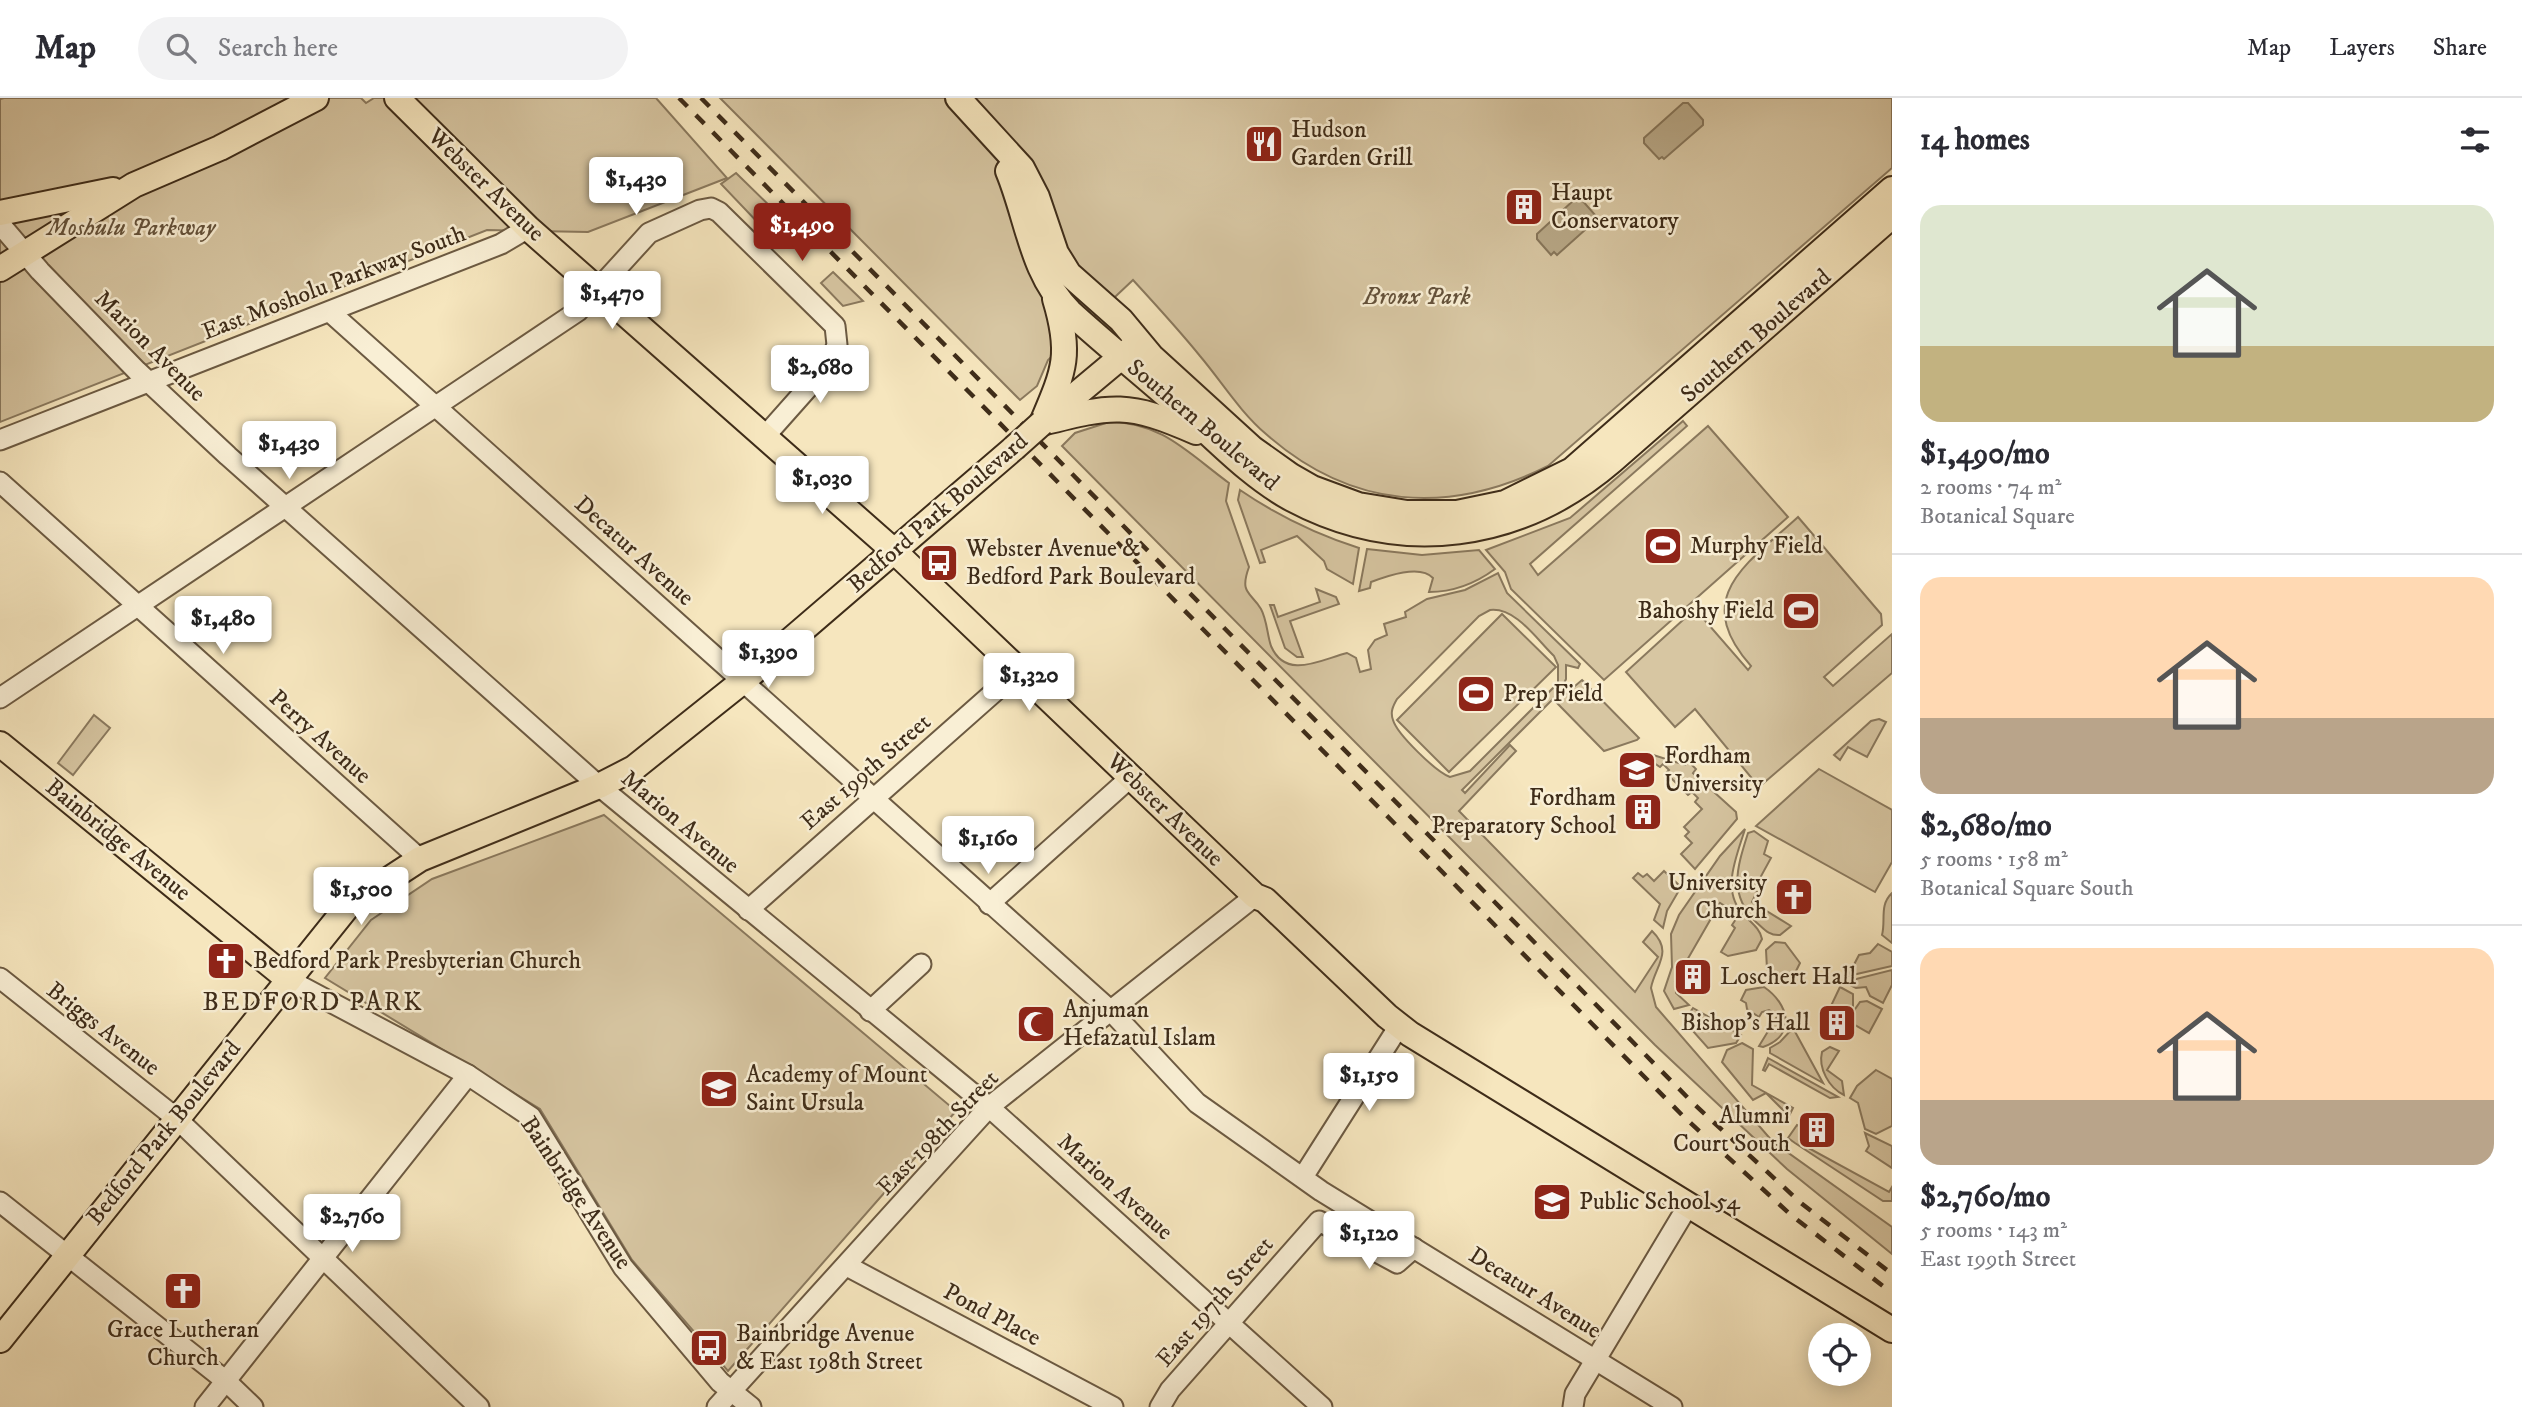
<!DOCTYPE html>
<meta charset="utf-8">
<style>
:root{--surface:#fff;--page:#f2f2f3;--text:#2b2b33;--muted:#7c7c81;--line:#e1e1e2;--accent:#8f2418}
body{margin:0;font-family:"IM FELL DW Pica",serif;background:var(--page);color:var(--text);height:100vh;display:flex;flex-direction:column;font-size:26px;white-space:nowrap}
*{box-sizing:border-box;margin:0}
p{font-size:23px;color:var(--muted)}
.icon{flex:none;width:38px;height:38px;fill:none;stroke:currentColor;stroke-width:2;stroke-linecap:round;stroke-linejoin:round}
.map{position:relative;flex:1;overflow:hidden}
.panel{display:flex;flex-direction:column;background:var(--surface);width:630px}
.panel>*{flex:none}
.controls{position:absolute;left:1808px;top:1225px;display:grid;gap:14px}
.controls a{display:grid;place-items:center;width:63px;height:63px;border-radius:50%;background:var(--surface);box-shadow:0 4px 18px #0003;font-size:35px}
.price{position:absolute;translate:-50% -60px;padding:0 16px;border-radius:7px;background:#fff;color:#222;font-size:23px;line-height:46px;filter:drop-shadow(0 2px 4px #0008)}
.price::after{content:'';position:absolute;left:50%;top:42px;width:21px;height:16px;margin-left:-10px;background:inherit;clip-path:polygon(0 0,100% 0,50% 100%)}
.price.active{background:var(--accent);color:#fff}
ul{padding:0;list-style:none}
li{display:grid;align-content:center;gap:14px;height:371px;padding:0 28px}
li+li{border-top:2px solid var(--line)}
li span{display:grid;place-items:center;height:217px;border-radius:21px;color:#555}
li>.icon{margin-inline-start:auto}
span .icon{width:126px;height:126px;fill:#fffc;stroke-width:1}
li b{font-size:30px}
h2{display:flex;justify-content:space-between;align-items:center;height:84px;padding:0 28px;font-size:30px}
header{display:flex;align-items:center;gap:42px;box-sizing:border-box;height:98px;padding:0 35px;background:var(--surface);border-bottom:2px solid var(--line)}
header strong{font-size:33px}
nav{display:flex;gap:38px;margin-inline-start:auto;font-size:24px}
.search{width:490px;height:63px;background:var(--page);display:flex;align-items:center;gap:18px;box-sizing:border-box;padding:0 24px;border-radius:38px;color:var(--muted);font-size:26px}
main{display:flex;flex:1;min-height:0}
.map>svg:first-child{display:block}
.green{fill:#d7c6a2;stroke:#8a795e;stroke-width:2;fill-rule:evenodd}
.water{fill:#b7a786;stroke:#87765a;stroke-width:2}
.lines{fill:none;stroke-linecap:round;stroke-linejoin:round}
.minor-casing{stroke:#6c5a42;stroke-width:23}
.major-casing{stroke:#3e2c19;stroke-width:28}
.minor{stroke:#f9efd5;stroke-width:19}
.major{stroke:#f6e6be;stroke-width:24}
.rail{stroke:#3e2c19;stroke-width:4.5;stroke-dasharray:12 12;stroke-linecap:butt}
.major-bridge-casing{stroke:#3e2c19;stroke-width:28;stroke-linecap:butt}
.major-bridge{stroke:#f6e6be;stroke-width:24}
.labels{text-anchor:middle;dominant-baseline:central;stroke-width:5;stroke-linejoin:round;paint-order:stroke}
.poi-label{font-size:24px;fill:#3e2c19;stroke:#f9efd5;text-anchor:start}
.street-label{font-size:24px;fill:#3e2c19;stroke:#f9efd5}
.park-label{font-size:24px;font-style:italic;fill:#64523b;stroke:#f9efd5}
.neighbourhood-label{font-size:26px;letter-spacing:2px;fill:#3e2c19;stroke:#f9efd5}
</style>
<header>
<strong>Map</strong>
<div class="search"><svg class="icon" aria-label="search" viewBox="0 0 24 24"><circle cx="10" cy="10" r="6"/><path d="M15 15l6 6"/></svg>Search here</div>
<nav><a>Map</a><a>Layers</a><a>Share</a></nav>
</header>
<main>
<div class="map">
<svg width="1892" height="1309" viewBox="0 0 1892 1309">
<rect width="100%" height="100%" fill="#f6e6be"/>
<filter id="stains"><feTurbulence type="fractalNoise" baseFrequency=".00286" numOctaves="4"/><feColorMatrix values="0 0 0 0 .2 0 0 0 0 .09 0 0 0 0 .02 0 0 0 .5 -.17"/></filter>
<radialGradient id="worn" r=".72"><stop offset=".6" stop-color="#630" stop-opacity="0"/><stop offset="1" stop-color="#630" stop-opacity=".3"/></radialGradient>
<!-- green -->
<g class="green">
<path d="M4,0H361L366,5L374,0H656L727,80L588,134L487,132L0,324V1Z"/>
<path d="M720,0H1892V70L1548,368C1448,418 1351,411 1266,336C1240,314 1222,284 1200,258C1179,232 1156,207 1133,182L1048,262L1037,288L1020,302Z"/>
<path d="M736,75L779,117L764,131L721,86Z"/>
<path d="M833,174L863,203L843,208L821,185Z"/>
<path d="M1683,323L1687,328L1530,466L1538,477L1708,328L1788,419L1604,582L1511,491L1505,474L1486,452L1570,420Z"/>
<path d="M1109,324C1162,324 1188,355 1229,385L1226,403L1249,469C1239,496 1251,494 1261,511C1267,522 1267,536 1271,548C1286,583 1322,561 1347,555L1356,560L1360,574L1371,571L1368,552L1375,542L1387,537L1384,526L1406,519L1405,514L1427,501L1465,492L1498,475L1507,495L1580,566L1578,570L1566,567V581L1561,593L1462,692L1465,695L1510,647L1516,653L1459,713L1635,894L1658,859L1643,844L1652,833C1674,854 1655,868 1651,890L1656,909L1773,1044L1892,1129V1156L1787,1071L1655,947L1062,348L1075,335ZM1490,512C1516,509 1537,542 1554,558L1558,567V585L1470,673L1450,679C1436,674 1397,636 1393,622C1390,614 1393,608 1397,601L1479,518Z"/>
<path d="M1240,392C1278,418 1315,436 1359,450L1353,486L1327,471L1324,463L1297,438L1261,452L1265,464L1260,465L1238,402Z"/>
<path d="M1798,419L1881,516L1882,527L1824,579L1833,588L1892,536V575L1759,689L1695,611L1675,629L1626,574L1695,511L1748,572L1751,568C1690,499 1747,466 1798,419Z"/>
<path d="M1367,451L1422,457L1479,452L1495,471C1476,485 1453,494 1429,494L1433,480C1420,466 1387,478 1371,484L1370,490L1359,493Z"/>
<path d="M1316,491L1336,499L1339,506L1290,523L1303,559H1297L1285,550L1270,507H1274L1278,519L1320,504Z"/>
<path d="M1502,516L1556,569L1449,674L1397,622Z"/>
<path d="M1582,582L1639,640L1637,642L1604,653L1556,604Z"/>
<path d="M94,617L110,630L73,677L58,665Z"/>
<path d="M1879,621L1886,624L1867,659L1848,649L1840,662L1834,657L1871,623Z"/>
<path d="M1650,656L1685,667L1689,664L1696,671L1693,675L1736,714L1737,721L1695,771L1681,756L1692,745L1685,738L1689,734L1684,729L1702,711L1695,704L1698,700L1692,694L1688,697L1666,675L1669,672L1663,666L1660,669L1648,661Z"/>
<path d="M1819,671L1892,712V764L1875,794L1756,728Z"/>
<path d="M604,717L956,1013L728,1273L632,1162L540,1011L325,880L371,822L432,781Z"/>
<path d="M1745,731C1737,758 1721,791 1742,815C1750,824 1760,830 1762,841L1756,852L1728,858L1721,854L1735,830L1732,827L1736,821L1732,818L1731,812L1720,805L1675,883L1678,886L1676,895L1689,907L1674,911L1664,893L1672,869L1671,836L1679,817L1720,758Z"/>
<path d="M1754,733L1768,743L1764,756L1771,760L1754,791L1757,794L1752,804L1791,828L1780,837C1769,838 1764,831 1756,824C1728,796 1737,770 1748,735Z"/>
<path d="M1664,773L1681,789L1667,813L1663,830L1654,822L1660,806L1633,780L1638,775L1643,779L1647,776L1654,783Z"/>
<path d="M1892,795V845L1882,837C1886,822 1879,807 1892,795Z"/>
<path d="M1775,844L1785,845L1800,865L1793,879L1777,880L1767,871L1766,852Z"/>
<path d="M1878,846L1892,854V868L1848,878L1859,857L1870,855Z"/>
<path d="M1892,872V887L1883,905L1870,898L1866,889L1856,890L1844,884Z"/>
<path d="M1764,889C1789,906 1797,937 1763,949L1759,948L1778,917L1769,912L1762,914L1759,919L1747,911L1746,905L1741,902L1746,892Z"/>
<path d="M1840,889L1853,896V914L1860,904L1867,903L1882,911L1869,935L1829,912Z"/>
<path d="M1693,910L1741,937L1736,945L1708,950L1684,923Z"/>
<path d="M1793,930L1823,985L1770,955V950L1780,944Z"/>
<path d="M1742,945L1753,951L1752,987L1793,1010L1789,1018L1766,995L1753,1002L1722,964L1727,952Z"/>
<path d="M1830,949L1839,953L1827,972L1842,983L1844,997C1829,990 1818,970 1822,954Z"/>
<path d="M1768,960L1838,999L1830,1000L1769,966L1765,973L1763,972Z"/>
<path d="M1876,972L1892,981V1028L1876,1036L1865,1031L1858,1005L1850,1000L1857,988Z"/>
<path d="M1797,1027L1801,1029L1799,1038L1805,1042L1803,1047L1889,1094L1892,1089V1103H1883L1795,1045L1788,1040Z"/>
<path d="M1865,1035L1892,1048V1070L1866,1053L1869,1048Z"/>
</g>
<!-- water -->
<g class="water">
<path d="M1683,5H1688L1703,22V27L1664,61L1662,59L1659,61L1644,45V40Z"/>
<path d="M1575,101H1581L1596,118L1595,123L1557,157L1554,154L1551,157L1537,141V136Z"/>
</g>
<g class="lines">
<!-- minor casing -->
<g class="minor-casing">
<g id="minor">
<path d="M0,126L40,173L137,273L228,358L599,688L989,1009L1322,1309"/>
<path d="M330,214L1110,912L1197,1005L1321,1093L1672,1309"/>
<path d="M0,342L501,146L528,130"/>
<path d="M0,384L420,761"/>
<path d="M0,600L578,213L649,135L700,112L711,110L719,114L835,228L837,247L830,265L766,337"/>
<path d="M989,806L1131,679"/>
<path d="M748,812L1018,573"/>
<path d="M0,880L176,1020L479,1309"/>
<path d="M289,882L468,977L531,1019L623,1169L720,1284L751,1309"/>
<path d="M870,913L921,866"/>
<path d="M1303,1079L1399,928"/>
<path d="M0,1104L226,1283L253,1309"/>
<path d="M847,1168L1113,1309"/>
<path d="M205,1309L468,977"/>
<path d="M717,1309L989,1009L1255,798"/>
<path d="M1160,1309L1170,1292L1319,1123L1397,1165L1414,1150"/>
<path d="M1573,1309L1575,1296L1689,1106"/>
</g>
</g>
<!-- major casing -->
<g class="major-casing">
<g id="major">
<path d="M397,0L528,130L894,453L1255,798L1265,802L1387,918L1410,936L1892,1232"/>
<path d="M958,0L1022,70L1037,99L1056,155L1069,176L1121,222L1151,258L1253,351L1291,378L1312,390L1358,407L1407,415H1457L1505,405L1572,372L1892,91"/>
<path d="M1008,73C1028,121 1031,175 1070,214C1106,247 1145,278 1182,311C1217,342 1250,378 1292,401C1401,459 1520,442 1612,363L1892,118"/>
<path d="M0,115L113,92"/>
<path d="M0,171L134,87L220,50L316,0"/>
<path d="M1048,320L1133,249"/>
<path d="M1042,325C1113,307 1128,304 1196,334"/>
<path d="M1042,325C1064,273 1072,257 1055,201"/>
<path d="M0,646L289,882"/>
<path d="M0,1242L348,808L420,761L599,688L634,670L743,583L1014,350"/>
</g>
</g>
<!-- minor -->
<use href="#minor" class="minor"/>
<!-- major -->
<use href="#major" class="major"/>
<!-- rail -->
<g class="rail">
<path d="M679,0L1684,1019L1791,1117L1892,1195"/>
<path d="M701,0L1695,1007L1801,1105L1892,1176"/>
</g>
<!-- major-bridge casing -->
<g class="major-bridge-casing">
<path id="major-bridge" d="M1014,350L1042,325"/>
</g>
<!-- major-bridge -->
<use href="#major-bridge" class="major-bridge"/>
</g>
<!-- icons -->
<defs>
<g id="restaurant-square" transform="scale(2.0125)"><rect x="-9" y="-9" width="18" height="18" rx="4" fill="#8f2418" stroke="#f9efd5"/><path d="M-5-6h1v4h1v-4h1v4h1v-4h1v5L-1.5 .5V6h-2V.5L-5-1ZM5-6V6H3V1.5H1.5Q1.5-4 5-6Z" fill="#fff"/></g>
<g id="building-square" transform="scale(2.0125)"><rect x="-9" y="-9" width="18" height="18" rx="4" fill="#8f2418" stroke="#f9efd5"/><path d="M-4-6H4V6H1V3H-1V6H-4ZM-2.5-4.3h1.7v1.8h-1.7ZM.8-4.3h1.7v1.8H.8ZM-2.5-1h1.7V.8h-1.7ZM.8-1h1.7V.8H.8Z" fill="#fff"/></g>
<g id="stadium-square" transform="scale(2.0125)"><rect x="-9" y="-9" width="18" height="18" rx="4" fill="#8f2418" stroke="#f9efd5"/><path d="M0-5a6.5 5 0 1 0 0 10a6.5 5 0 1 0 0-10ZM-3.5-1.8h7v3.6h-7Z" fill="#fff"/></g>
<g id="bus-square" transform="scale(2.0125)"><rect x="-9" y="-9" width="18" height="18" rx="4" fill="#8f2418" stroke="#f9efd5"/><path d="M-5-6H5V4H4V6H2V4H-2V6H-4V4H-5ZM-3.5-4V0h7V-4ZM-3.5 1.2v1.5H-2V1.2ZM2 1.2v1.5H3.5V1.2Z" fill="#fff"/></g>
<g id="university-square" transform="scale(2.0125)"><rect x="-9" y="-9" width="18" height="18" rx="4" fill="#8f2418" stroke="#f9efd5"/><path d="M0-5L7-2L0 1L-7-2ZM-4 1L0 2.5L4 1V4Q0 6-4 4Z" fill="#fff"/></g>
<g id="church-square" transform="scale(2.0125)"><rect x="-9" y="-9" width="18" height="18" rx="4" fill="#8f2418" stroke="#f9efd5"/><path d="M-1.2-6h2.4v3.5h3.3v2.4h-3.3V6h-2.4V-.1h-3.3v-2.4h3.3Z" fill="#fff"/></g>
<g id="mosque-square" transform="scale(2.0125)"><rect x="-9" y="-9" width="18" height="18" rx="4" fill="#8f2418" stroke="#f9efd5"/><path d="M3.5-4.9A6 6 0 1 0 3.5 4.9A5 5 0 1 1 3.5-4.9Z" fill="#fff"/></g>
<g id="school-square" transform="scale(2.0125)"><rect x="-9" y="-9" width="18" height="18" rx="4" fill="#8f2418" stroke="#f9efd5"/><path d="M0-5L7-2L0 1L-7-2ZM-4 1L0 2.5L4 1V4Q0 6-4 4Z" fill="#fff"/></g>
</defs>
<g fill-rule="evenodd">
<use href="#restaurant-square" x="1264" y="46"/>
<use href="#building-square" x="1524" y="109"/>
<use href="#stadium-square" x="1663" y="448"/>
<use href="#bus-square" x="939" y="465"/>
<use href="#stadium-square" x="1801" y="513"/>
<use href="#stadium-square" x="1476" y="596"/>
<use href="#university-square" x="1637" y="672"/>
<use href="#building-square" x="1643" y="714"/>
<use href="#church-square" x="1794" y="799"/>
<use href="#church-square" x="226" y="863"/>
<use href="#building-square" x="1693" y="879"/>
<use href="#building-square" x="1837" y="925"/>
<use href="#mosque-square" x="1036" y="926"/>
<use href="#school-square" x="719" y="991"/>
<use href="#building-square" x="1817" y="1032"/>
<use href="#school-square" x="1552" y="1104"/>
<use href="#church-square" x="183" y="1193"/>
<use href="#bus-square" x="709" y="1250"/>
</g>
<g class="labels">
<!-- poi labels -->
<g class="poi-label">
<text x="1291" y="32">Hudson<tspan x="1291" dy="28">Garden Grill</tspan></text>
<text x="1551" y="95">Haupt<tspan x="1551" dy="28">Conservatory</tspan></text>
<text x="1690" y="448">Murphy Field</text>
<text x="966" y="451">Webster Avenue &amp;<tspan x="966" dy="28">Bedford Park Boulevard</tspan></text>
<text x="1774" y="513" text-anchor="end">Bahoshy Field</text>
<text x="1503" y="596">Prep Field</text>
<text x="1664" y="658">Fordham<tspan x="1664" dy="28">University</tspan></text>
<text x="1616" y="700" text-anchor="end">Fordham<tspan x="1616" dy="28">Preparatory School</tspan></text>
<text x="1767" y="785" text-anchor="end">University<tspan x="1767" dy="28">Church</tspan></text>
<text x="253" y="863">Bedford Park Presbyterian Church</text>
<text x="1720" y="879">Loschert Hall</text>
<text x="1063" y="912">Anjuman<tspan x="1063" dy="28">Hefazatul Islam</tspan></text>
<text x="1810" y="925" text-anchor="end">Bishop's Hall</text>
<text x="746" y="977">Academy of Mount<tspan x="746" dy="28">Saint Ursula</tspan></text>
<text x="1790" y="1018" text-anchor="end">Alumni<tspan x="1790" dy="28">Court South</tspan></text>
<text x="1579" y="1104">Public School 54</text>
<text x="183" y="1232" text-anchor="middle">Grace Lutheran<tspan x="183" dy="28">Church</tspan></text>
<text x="736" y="1236">Bainbridge Avenue<tspan x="736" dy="28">&amp; East 198th Street</tspan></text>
</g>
<!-- street labels -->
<g class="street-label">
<text transform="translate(486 87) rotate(44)">Webster Avenue</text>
<text transform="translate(334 185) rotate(-21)">East Mosholu Parkway South</text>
<text transform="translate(1756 238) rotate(-41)">Southern Boulevard</text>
<text transform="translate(150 248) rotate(45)">Marion Avenue</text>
<text transform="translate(1203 327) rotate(40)">Southern Boulevard</text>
<text transform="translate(938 415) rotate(-41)">Bedford Park Boulevard</text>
<text transform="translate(634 453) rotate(42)">Decatur Avenue</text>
<text transform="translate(320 639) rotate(42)">Perry Avenue</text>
<text transform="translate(866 674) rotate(-41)">East 199th Street</text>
<text transform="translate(1165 712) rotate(44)">Webster Avenue</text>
<text transform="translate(680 724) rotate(40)">Marion Avenue</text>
<text transform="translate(118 742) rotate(39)">Bainbridge Avenue</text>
<text transform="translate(103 931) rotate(38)">Briggs Avenue</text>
<text transform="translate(164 1035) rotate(-51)">Bedford Park Boulevard</text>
<text transform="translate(938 1035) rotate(-46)">East 198th Street</text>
<text transform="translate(1115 1089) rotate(42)">Marion Avenue</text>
<text transform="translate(576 1095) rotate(56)">Bainbridge Avenue</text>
<text transform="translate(1535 1195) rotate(32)">Decatur Avenue</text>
<text transform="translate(1215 1204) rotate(-49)">East 197th Street</text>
<text transform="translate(992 1217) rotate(28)">Pond Place</text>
</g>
<!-- park labels -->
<g class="park-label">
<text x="131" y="130">Moshulu Parkway</text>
<text x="1417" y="199">Bronx Park</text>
</g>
<!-- neighbourhood labels -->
<g class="neighbourhood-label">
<text x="313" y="904">BEDFORD PARK</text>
</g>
</g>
<rect width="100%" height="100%" filter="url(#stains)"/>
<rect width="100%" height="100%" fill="url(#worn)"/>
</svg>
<div class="controls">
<a><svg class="icon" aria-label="locate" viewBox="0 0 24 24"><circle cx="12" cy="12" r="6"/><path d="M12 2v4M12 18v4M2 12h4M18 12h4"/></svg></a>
</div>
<b class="price" style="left:636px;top:119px">$1,430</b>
<b class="price active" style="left:802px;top:165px">$1,490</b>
<b class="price" style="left:612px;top:233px">$1,470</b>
<b class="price" style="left:820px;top:307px">$2,680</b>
<b class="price" style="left:289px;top:383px">$1,430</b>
<b class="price" style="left:822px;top:418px">$1,030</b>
<b class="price" style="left:223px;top:558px">$1,480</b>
<b class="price" style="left:768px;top:592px">$1,390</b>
<b class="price" style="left:1029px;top:615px">$1,320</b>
<b class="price" style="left:988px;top:778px">$1,160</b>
<b class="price" style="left:361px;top:829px">$1,500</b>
<b class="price" style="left:1369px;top:1015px">$1,150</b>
<b class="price" style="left:352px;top:1156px">$2,760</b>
<b class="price" style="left:1369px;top:1173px">$1,120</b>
</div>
<section class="panel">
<h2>14 homes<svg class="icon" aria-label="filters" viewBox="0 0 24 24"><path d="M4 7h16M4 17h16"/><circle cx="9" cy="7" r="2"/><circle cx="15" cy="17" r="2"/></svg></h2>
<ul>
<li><span style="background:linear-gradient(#dfe7d0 65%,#c2b280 0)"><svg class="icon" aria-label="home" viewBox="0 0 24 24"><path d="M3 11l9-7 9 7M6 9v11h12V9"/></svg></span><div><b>$1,490/mo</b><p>2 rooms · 74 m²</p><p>Botanical Square</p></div></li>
<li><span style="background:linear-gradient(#ffd9b3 65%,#b9a48a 0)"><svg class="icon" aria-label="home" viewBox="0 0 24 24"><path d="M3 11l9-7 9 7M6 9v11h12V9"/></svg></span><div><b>$2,680/mo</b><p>5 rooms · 158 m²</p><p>Botanical Square South</p></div></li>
<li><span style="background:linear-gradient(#ffd9b3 70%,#b9a48a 0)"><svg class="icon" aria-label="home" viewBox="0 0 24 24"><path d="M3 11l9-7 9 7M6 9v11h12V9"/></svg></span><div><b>$2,760/mo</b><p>5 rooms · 143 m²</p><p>East 199th Street</p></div></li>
</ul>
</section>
</main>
